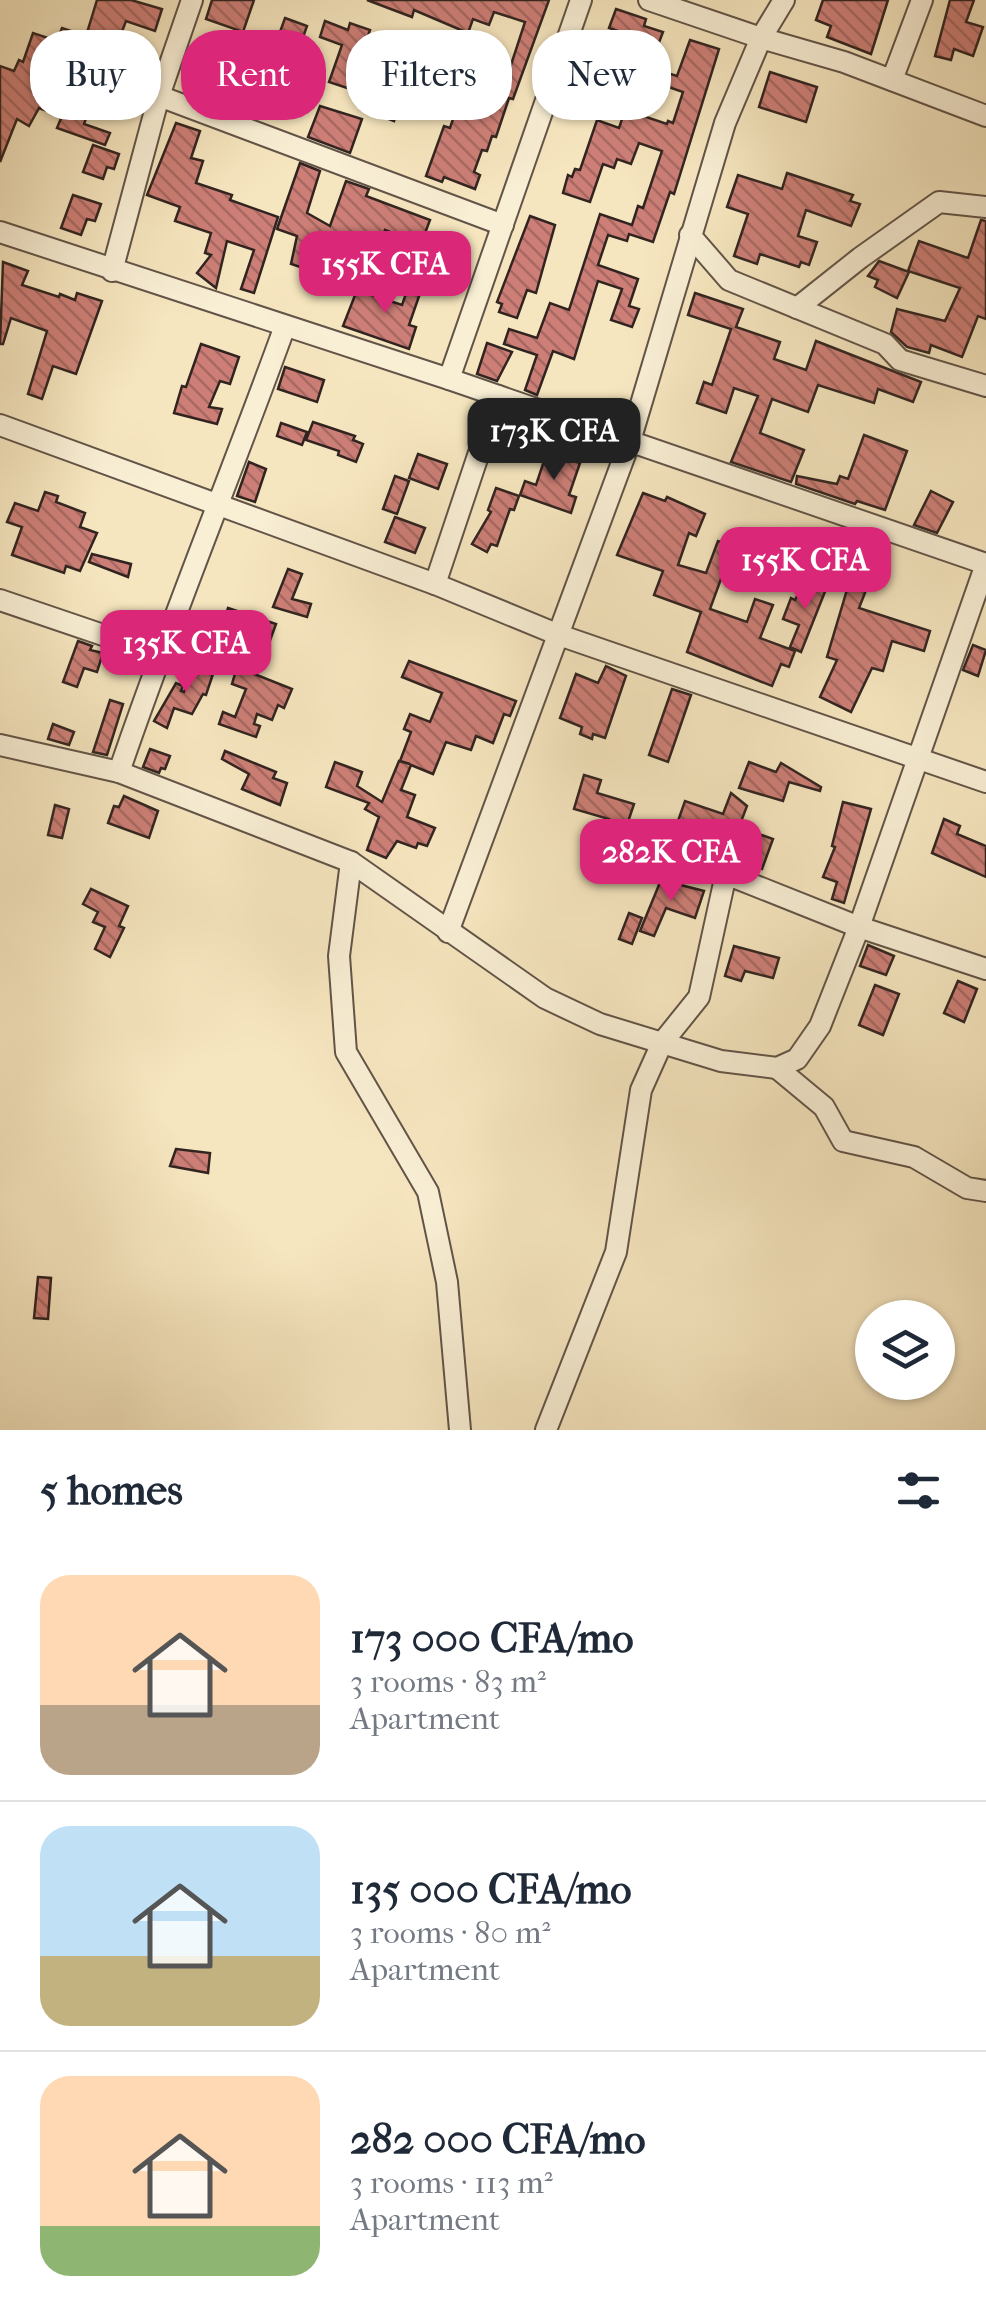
<!DOCTYPE html>
<meta charset="utf-8">
<style>
:root{--surface:#fff;--page:#f6f6f7;--text:#1f2937;--muted:#747a83;--line:#e0e1e3;--accent:#db2777}
body{margin:0;font-family:"IM FELL French Canon",serif;background:var(--page);color:var(--text);height:100vh;display:flex;flex-direction:column;font-size:38px;white-space:nowrap}
*{box-sizing:border-box;margin:0}
p{font-size:32px;color:var(--muted)}
.icon{flex:none;width:55px;height:55px;fill:none;stroke:currentColor;stroke-width:2;stroke-linecap:round;stroke-linejoin:round}
.map{position:relative;height:1430px;overflow:hidden}
.panel{display:flex;flex-direction:column;background:var(--surface);flex:1}
.panel>*{flex:none}
.banner{position:absolute;left:30px;top:30px;width:928px;height:90px;display:flex;gap:20px}
.controls{position:absolute;left:855px;top:1300px;display:grid;gap:20px}
.controls a{display:grid;place-items:center;width:100px;height:100px;border-radius:50%;background:var(--surface);box-shadow:0 2px 8px #0004;font-size:50px}
.price{position:absolute;translate:-50% -85px;padding:0 22px;border-radius:20px;background:var(--accent);color:#fff;font-size:32px;line-height:65px;filter:drop-shadow(0 2px 5px #0008)}
.price::after{content:'';position:absolute;left:50%;top:60px;width:30px;height:22px;margin-left:-15px;background:inherit;clip-path:polygon(0 0,100% 0,50% 100%)}
.price.active{background:#222;color:#fff}
ul{padding:0;list-style:none}
li{display:flex;align-items:center;gap:30px;height:250px;padding:0 40px}
li+li{border-top:2px solid var(--line)}
li span{display:grid;place-items:center;flex:none;width:280px;height:200px;border-radius:30px;color:#555}
li>.icon{margin-inline-start:auto}
span .icon{width:120px;height:120px;fill:#fffc;stroke-width:1}
li b{font-size:42px}
h2{display:flex;justify-content:space-between;align-items:center;height:120px;padding:0 40px;font-size:42px}
.tag{padding:0 35px;border-radius:40px;background:var(--surface);box-shadow:0 2px 8px #0004;font-size:35px;line-height:90px}
.tag.active{background:var(--accent);color:#fff}
.map>svg:first-child{display:block}
.building{fill:url(#building-back-hatch);stroke:#312420;stroke-width:2.5}
.lines{fill:none;stroke-linecap:round;stroke-linejoin:round}
.minor-casing{stroke:#625448;stroke-width:24}
.minor{stroke:#f9efd5;stroke-width:20}
</style>
<div class="map">
<svg width="986" height="1430" viewBox="0 0 986 1430">
<defs>
<pattern id="building-back-hatch" width="6" height="6" patternUnits="userSpaceOnUse" patternTransform="scale(2.5)"><rect width="6" height="6" fill="#cd7f77"/><path d="M-1 5l2 2M0 0l6 6M5-1l2 2" fill="none" stroke="#a76861"/></pattern>
</defs>
<rect width="100%" height="100%" fill="#f6e6bf"/>
<filter id="stains"><feTurbulence type="fractalNoise" baseFrequency=".002" numOctaves="4"/><feColorMatrix values="0 0 0 0 .2 0 0 0 0 .09 0 0 0 0 .02 0 0 0 .5 -.17"/></filter>
<radialGradient id="worn" r=".72"><stop offset=".6" stop-color="#630" stop-opacity="0"/><stop offset="1" stop-color="#630" stop-opacity=".3"/></radialGradient>
<!-- building -->
<g class="building">
<path d="M97,0H131L162,9L155,31L126,21L116,47L123,49L117,66L114,65L106,90L97,87L84,124L110,133L105,145L57,128L62,116L39,108L29,126L17,119L0,162V66L14,71L19,60L23,62L33,33L57,41L62,28L86,36Z"/>
<path d="M212,0H254L243,32L206,19Z"/>
<path d="M367,0H549L513,99L509,98L496,137L492,136L487,151L482,150L474,172L480,175L475,189L444,177L442,182L426,176L444,126L450,128L471,66L507,77L525,22L494,12L489,25L473,19L468,33L414,10L412,17Z"/>
<path d="M823,0H888L871,54L827,37L831,26L816,20Z"/>
<path d="M950,0H974L966,22L983,27L973,56L954,49L951,60L935,56Z"/>
<path d="M616,9L646,19L644,26L663,32L658,45L609,28Z"/>
<path d="M285,18L307,26L295,60L310,64L301,105L259,90Z"/>
<path d="M325,21L348,30L350,23L370,30L368,36L390,43L371,96L329,82L342,45L320,37Z"/>
<path d="M690,40L719,49L674,194L670,192L653,242L629,234L627,241L608,235L598,265L638,279L629,306L639,309L632,327L611,320L622,289L598,281L574,359L553,351L537,395L525,390L537,355L504,344L509,329L537,338L550,303L569,310L600,214L632,225L638,206L643,208L662,151L639,143L631,164L617,159L614,168L603,164L590,202L563,193L568,175L572,177L575,169L580,170L597,120L619,128L634,84L646,88L637,114L667,124L668,121L673,123L683,92L657,83L661,71L677,76Z"/>
<path d="M433,50L447,55L428,108L414,103Z"/>
<path d="M770,72L817,87L806,122L759,107Z"/>
<path d="M374,97L399,107L394,121L369,111Z"/>
<path d="M320,106L362,119L350,153L308,137Z"/>
<path d="M176,123L200,131L191,158L203,161L196,183L232,195L230,200L278,217L254,293L241,289L254,250L227,241L216,288L197,273L211,255L205,253L211,233L175,221L180,207L147,195Z"/>
<path d="M93,145L119,154L114,169L107,167L103,179L83,172Z"/>
<path d="M300,163L320,171L307,213L330,226L346,181L369,189L366,196L430,220L421,244L385,230L368,289L338,279L346,254L321,246L312,271L291,264L297,236L277,229Z"/>
<path d="M787,173L853,195L850,201L860,204L851,226L806,210L798,236L817,242L809,265L801,262L799,267L760,254L757,264L734,256L748,214L727,207L738,175L782,189Z"/>
<path d="M73,195L101,204L95,221L87,219L81,235L61,228Z"/>
<path d="M530,216L555,225L536,293L527,290L517,318L499,312L502,304L497,302Z"/>
<path d="M981,220L986,221V319L978,316L962,357L931,345L929,353L907,347L891,332L897,309L945,321L960,288L908,271L919,241L968,258Z"/>
<path d="M433,259L464,270L457,291L426,280Z"/>
<path d="M879,261L909,272L897,298L875,287L878,280L868,276Z"/>
<path d="M3,262L28,271L22,285L59,297L60,294L75,300L77,293L102,301L76,374L53,366L42,399L28,394L47,331L11,318L3,344H0Z"/>
<path d="M412,277L424,282L409,325L416,327L409,349L343,326L357,290L402,305Z"/>
<path d="M695,293L743,309L736,327L780,342L774,359L806,370L816,341L921,382L913,402L878,389L874,403L818,385L808,412L772,399L760,433L804,450L791,482L731,462L758,396L734,388L726,413L697,403L704,382L712,385L731,329L688,315Z"/>
<path d="M487,343L512,352L497,381L477,374Z"/>
<path d="M201,344L239,357L230,384L220,381L209,407L222,409L217,424L174,413L182,386L186,387Z"/>
<path d="M285,367L324,380L317,402L278,389Z"/>
<path d="M313,422L355,436L353,440L363,444L356,462L338,455L339,451L306,440Z"/>
<path d="M281,423L307,432L302,445L277,436Z"/>
<path d="M864,435L907,451L885,510L857,501L855,504L796,484L797,476L837,484L840,476L848,479Z"/>
<path d="M547,452L580,463L569,495L576,497L571,513L520,495L525,481L536,485Z"/>
<path d="M418,454L447,464L438,489L409,478Z"/>
<path d="M249,462L266,469L255,502L237,496Z"/>
<path d="M395,476L409,481L397,514L383,509Z"/>
<path d="M496,488L519,496L514,510L510,509L497,546L491,544L487,552L472,544L491,512L488,510Z"/>
<path d="M931,491L953,502L937,533L914,525Z"/>
<path d="M45,492L58,496L56,502L85,513L80,527L97,533L80,571L66,566L64,573L12,555L22,527L7,522L15,503L38,511Z"/>
<path d="M643,493L665,501L667,497L705,514L696,536L689,533L678,565L706,573L718,541L733,546L710,609L747,622L755,599L773,605L760,638L795,651L789,667L781,664L772,686L687,652L701,612L654,595L663,571L617,555Z"/>
<path d="M395,517L425,528L415,553L385,542Z"/>
<path d="M92,554L131,564L128,577L89,562Z"/>
<path d="M288,569L302,574L292,599L311,604L307,617L273,607Z"/>
<path d="M852,573L870,580L859,608L930,631L924,651L892,641L883,671L872,668L851,712L820,697L837,660L827,657Z"/>
<path d="M815,580L828,584L801,652L790,647L799,625L783,619L791,598L795,600L802,586L812,590Z"/>
<path d="M228,608L276,624L268,646L221,629Z"/>
<path d="M78,641L92,646L90,650L103,653L97,672L84,668L77,687L63,682Z"/>
<path d="M973,645L986,650L978,676L963,670Z"/>
<path d="M409,661L516,701L510,716L504,714L493,743L476,736L471,750L446,742L433,774L411,765L401,790L415,795L407,817L435,828L427,846L418,843L416,848L397,841L386,858L367,850L379,817L365,809L369,803L326,787L335,762L362,772L357,786L382,802L399,761L410,764L400,761L411,732L404,729L410,714L430,722L442,693L402,677Z"/>
<path d="M202,664L215,668L206,695L203,694L192,714L174,708L167,728L154,721L176,683L183,686L181,691L184,692L192,672L199,674Z"/>
<path d="M606,666L626,676L605,738L593,734L592,739L580,734L582,727L560,718L576,674L598,683Z"/>
<path d="M237,667L292,689L284,708L278,705L272,720L257,714L254,724L260,726L256,737L219,724L223,712L235,717L246,689L232,684Z"/>
<path d="M672,689L691,695L668,762L649,755Z"/>
<path d="M110,700L123,704L107,755L93,752Z"/>
<path d="M53,724L74,732L69,745L48,739Z"/>
<path d="M150,749L170,756L165,769L161,768L159,773L143,767Z"/>
<path d="M225,751L276,772L273,778L287,783L280,805L242,789L249,774L222,759Z"/>
<path d="M749,762L776,772L781,763L821,787L820,791L789,782L783,801L739,788Z"/>
<path d="M584,775L601,780L597,793L634,804L626,828L608,823L609,819L574,809Z"/>
<path d="M731,793L747,806L739,827L773,839L762,869L672,838L685,801L723,814Z"/>
<path d="M124,796L158,811L149,838L108,823L114,806L119,807Z"/>
<path d="M843,802L871,809L844,903L832,899L837,882L823,877L835,847L832,846Z"/>
<path d="M55,805L69,809L62,838L48,835Z"/>
<path d="M944,819L960,826L957,834L986,846V877L932,853Z"/>
<path d="M661,880L704,891L695,918L666,908L654,936L640,931Z"/>
<path d="M91,889L128,906L119,926L124,928L110,957L95,949L105,927L93,922L98,912L83,904Z"/>
<path d="M629,913L642,918L632,944L619,939Z"/>
<path d="M868,945L894,956L886,975L860,966Z"/>
<path d="M734,946L779,958L773,978L745,971L741,981L725,976Z"/>
<path d="M958,981L977,989L964,1022L944,1013Z"/>
<path d="M875,985L899,994L883,1035L859,1025Z"/>
<path d="M176,1149L210,1153L208,1173L170,1166Z"/>
<path d="M38,1277L51,1278L48,1319L34,1318Z"/>
</g>
<g class="lines">
<!-- minor casing -->
<g class="minor-casing">
<g id="minor">
<path d="M649,0L761,38L844,62L986,116"/>
<path d="M892,80L922,0"/>
<path d="M159,96L503,225"/>
<path d="M0,232L449,379L986,564"/>
<path d="M690,235L729,280L885,344L900,360L986,386"/>
<path d="M112,271L159,96L192,0"/>
<path d="M797,308L860,258L939,202L986,207"/>
<path d="M449,379L581,0"/>
<path d="M0,425L435,584L559,635L986,782"/>
<path d="M435,584L498,396"/>
<path d="M0,600L159,654"/>
<path d="M0,745L119,772L351,862L545,998L600,1024L721,1061L777,1068L797,1059L820,1026L859,927L986,564"/>
<path d="M119,772C170,622 231,475 285,326"/>
<path d="M351,862L339,956L346,1052L428,1192L447,1282L460,1430"/>
<path d="M448,932L630,441L725,123L761,38L784,0"/>
<path d="M777,1068L824,1107L843,1141L914,1157L967,1188L986,1191"/>
<path d="M546,1430L616,1252L641,1090L662,1043L699,997L726,874L859,927L986,969"/>
</g>
</g>
<!-- minor -->
<use href="#minor" class="minor"/>
</g>
<rect width="100%" height="100%" filter="url(#stains)"/>
<rect width="100%" height="100%" fill="url(#worn)"/>
</svg>
<div class="controls">
<a><svg class="icon" aria-label="layers" viewBox="0 0 24 24"><path d="M12 4l9 5-9 5-9-5zM3 14l9 5 9-5"/></svg></a>
</div>
<b class="price" style="left:385px;top:316px">155K CFA</b>
<b class="price active" style="left:554px;top:483px">173K CFA</b>
<b class="price" style="left:805px;top:612px">155K CFA</b>
<b class="price" style="left:186px;top:695px">135K CFA</b>
<b class="price" style="left:671px;top:904px">282K CFA</b>
<div class="banner">
<a class="tag">Buy</a>
<a class="tag active">Rent</a>
<a class="tag">Filters</a>
<a class="tag">New</a>
</div>
</div>
<section class="panel">
<h2>5 homes<svg class="icon" aria-label="filters" viewBox="0 0 24 24"><path d="M4 7h16M4 17h16"/><circle cx="9" cy="7" r="2"/><circle cx="15" cy="17" r="2"/></svg></h2>
<ul>
<li><span style="background:linear-gradient(#ffd9b3 65%,#b9a48a 0)"><svg class="icon" aria-label="home" viewBox="0 0 24 24"><path d="M3 11l9-7 9 7M6 9v11h12V9"/></svg></span><div><b>173 000 CFA/mo</b><p>3 rooms · 83 m²</p><p>Apartment</p></div></li>
<li><span style="background:linear-gradient(#bfe0f5 65%,#c2b280 0)"><svg class="icon" aria-label="home" viewBox="0 0 24 24"><path d="M3 11l9-7 9 7M6 9v11h12V9"/></svg></span><div><b>135 000 CFA/mo</b><p>3 rooms · 80 m²</p><p>Apartment</p></div></li>
<li><span style="background:linear-gradient(#ffd9b3 75%,#8fb573 0)"><svg class="icon" aria-label="home" viewBox="0 0 24 24"><path d="M3 11l9-7 9 7M6 9v11h12V9"/></svg></span><div><b>282 000 CFA/mo</b><p>3 rooms · 113 m²</p><p>Apartment</p></div></li>
</ul>
</section>
